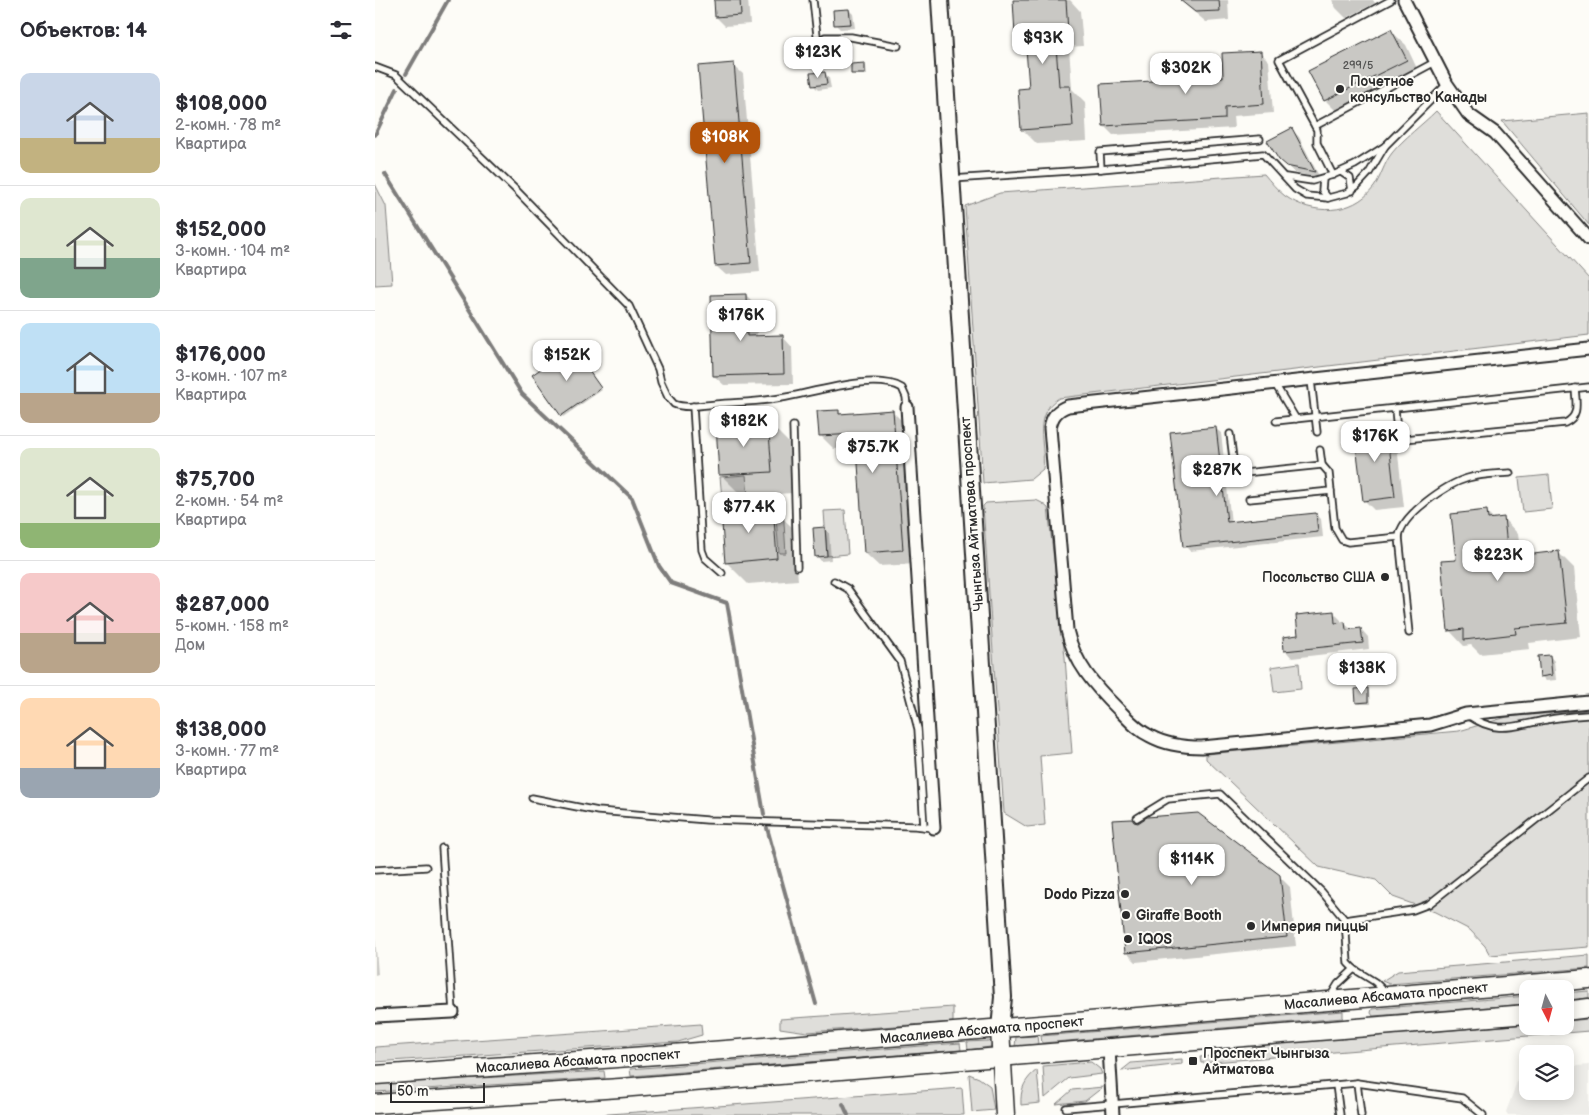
<!DOCTYPE html>
<html lang="ru">
<meta charset="utf-8">
<style>
:root{--surface:#fff;--page:#f7f7f7;--text:#2b2b33;--muted:#7c7c81;--line:#e1e1e2;--accent:#b45309}
body{margin:0;font-family:"Balsamiq Sans",sans-serif;background:var(--page);color:var(--text);height:100vh;display:flex;flex-direction:column;font-size:19px;white-space:nowrap}
*{box-sizing:border-box;margin:0}
p{font-size:16px;color:var(--muted)}
.icon{flex:none;width:28px;height:28px;fill:none;stroke:currentColor;stroke-width:2;stroke-linecap:round;stroke-linejoin:round}
.map{position:relative;flex:1;overflow:hidden}
.panel{display:flex;flex-direction:column;background:var(--surface);width:375px}
.panel>*{flex:none}
.needle{width:32px;rotate:174deg}
.fabs{position:absolute;left:1144px;top:980px;display:grid;gap:10px}
.fabs a{display:grid;place-items:center;width:55px;height:55px;border-radius:10px;background:var(--surface);box-shadow:0 2px 12px #0003;font-size:25px}
.scale{position:absolute;left:15px;bottom:12px;width:95px;box-sizing:border-box;padding-left:5px;border:2px solid #2b2b2b;border-top:0;font-size:14px;line-height:18px;white-space:nowrap;color:#2b2b2b;-webkit-text-stroke:4px #fdfcf7;paint-order:stroke}
.price{position:absolute;translate:-50% -42px;padding:0 11px;border-radius:10px;background:#fff;color:#222;font-size:16px;line-height:32px;filter:drop-shadow(0 1px 2px #0008)}
.price::after{content:'';position:absolute;left:50%;top:30px;width:15px;height:11px;margin-left:-8px;background:inherit;clip-path:polygon(0 0,100% 0,50% 100%)}
.price.selected{background:var(--accent);color:#fff}
ul{padding:0;list-style:none}
li{display:flex;align-items:center;gap:15px;height:125px;padding:0 20px}
li+li{border-top:1px solid var(--line)}
li span{display:grid;place-items:center;flex:none;width:140px;height:100px;border-radius:10px;color:#555}
li>.icon{margin-inline-start:auto}
span .icon{width:60px;height:60px;fill:#fffc;stroke-width:1}
li b{font-size:21px}
h2{display:flex;justify-content:space-between;align-items:center;height:60px;padding:0 20px;font-size:21px}
main{display:flex;flex:1;min-height:0}
.map>svg:first-child{display:block}
.built{fill:#edece8}
.green{fill:#dfdeda;stroke:#858482}
.shadow{fill:#0003}
.lines{fill:none;stroke-linecap:round;stroke-linejoin:round}
.stream{stroke:#7e7d7b;stroke-width:4}
.building{fill:#c9c8c4;stroke:#2b2b2b}
.service-casing{stroke:#2b2b2b;stroke-width:9}
.minor-casing{stroke:#2b2b2b;stroke-width:15}
.secondary-casing{stroke:#2b2b2b;stroke-width:20}
.primary-casing{stroke:#2b2b2b;stroke-width:21}
.service{stroke:#fdfcf7;stroke-width:5.5}
.minor{stroke:#fdfcf7;stroke-width:11}
.secondary{stroke:#fdfcf7;stroke-width:16}
.primary{stroke:#fdfcf7;stroke-width:18}
.poi-dot{fill:#2b2b2b;stroke:#fdfcf7;stroke-width:2}
.labels{text-anchor:middle;dominant-baseline:central;stroke-width:4;stroke-linejoin:round;paint-order:stroke}
.number-label{font-size:11px;fill:#525251}
.poi-label{font-size:14px;font-weight:bold;fill:#2b2b2b;stroke:#fdfcf7;text-anchor:start}
.street-label{font-size:14px;fill:#2b2b2b;stroke:#fdfcf7}
</style>
<main>
<section class="panel">
<h2>Объектов: 14<svg class="icon" aria-label="filters" viewBox="0 0 24 24"><path d="M4 7h16M4 17h16"/><circle cx="9" cy="7" r="2"/><circle cx="15" cy="17" r="2"/></svg></h2>
<ul>
<li><span style="background:linear-gradient(#c9d6e8 65%,#c2b280 0)"><svg class="icon" aria-label="home" viewBox="0 0 24 24"><path d="M3 11l9-7 9 7M6 9v11h12V9"/></svg></span><div><b>$108,000</b><p>2-комн. · 78 m²</p><p>Квартира</p></div></li>
<li><span style="background:linear-gradient(#dfe7d0 60%,#7fa58c 0)"><svg class="icon" aria-label="home" viewBox="0 0 24 24"><path d="M3 11l9-7 9 7M6 9v11h12V9"/></svg></span><div><b>$152,000</b><p>3-комн. · 104 m²</p><p>Квартира</p></div></li>
<li><span style="background:linear-gradient(#bfe0f5 70%,#b9a48a 0)"><svg class="icon" aria-label="home" viewBox="0 0 24 24"><path d="M3 11l9-7 9 7M6 9v11h12V9"/></svg></span><div><b>$176,000</b><p>3-комн. · 107 m²</p><p>Квартира</p></div></li>
<li><span style="background:linear-gradient(#dfe7d0 75%,#8fb573 0)"><svg class="icon" aria-label="home" viewBox="0 0 24 24"><path d="M3 11l9-7 9 7M6 9v11h12V9"/></svg></span><div><b>$75,700</b><p>2-комн. · 54 m²</p><p>Квартира</p></div></li>
<li><span style="background:linear-gradient(#f6c9c9 60%,#b9a48a 0)"><svg class="icon" aria-label="home" viewBox="0 0 24 24"><path d="M3 11l9-7 9 7M6 9v11h12V9"/></svg></span><div><b>$287,000</b><p>5-комн. · 158 m²</p><p>Дом</p></div></li>
<li><span style="background:linear-gradient(#ffd9b3 70%,#9aa5b1 0)"><svg class="icon" aria-label="home" viewBox="0 0 24 24"><path d="M3 11l9-7 9 7M6 9v11h12V9"/></svg></span><div><b>$138,000</b><p>3-комн. · 77 m²</p><p>Квартира</p></div></li>
</ul>
</section>
<div class="map">
<svg width="1214" height="1115" viewBox="0 0 1214 1115">
<rect width="100%" height="100%" fill="#fdfcf7"/>
<filter id="ink" filterUnits="userSpaceOnUse"><feTurbulence type="fractalNoise" baseFrequency=".02" numOctaves="2"/><feDisplacementMap in="SourceGraphic" scale="10" xChannelSelector="R" yChannelSelector="G"/><feConvolveMatrix kernelMatrix="1 2 1 2 8 2 1 2 1" color-interpolation-filters="sRGB"/></filter>
<g filter="url(#ink)">
<!-- built -->
<path class="built" d="M1214,1065V1115H1133L1131,1112L1146,1071H1152V1091H1190V1067Z"/>
<!-- green -->
<g class="green">
<path d="M1061,111L1214,279V335L684,398C656,415 671,442 668,469L656,479L608,483L590,206L625,193L889,174C895,181 902,190 910,196C937,215 977,216 999,187C1006,177 1009,163 1017,153C1029,138 1047,125 1061,111Z"/>
<path d="M1214,113V225L1127,121Z"/>
<path d="M0,184L11,206L17,284L0,285Z"/>
<path d="M371,475L373,496L347,498L345,477Z"/>
<path d="M1174,475L1177,509L1148,512L1144,478Z"/>
<path d="M661,500L667,503L673,508L690,657L697,753L665,756L670,825L652,827L629,813L608,506L611,503Z"/>
<path d="M400,507L408,508L411,553H404Z"/>
<path d="M470,510L473,554L452,556L449,511Z"/>
<path d="M924,663L926,689L899,692L896,667Z"/>
<path d="M1214,710V947L1115,955L1110,946L1095,930L1060,912L1018,897L1001,880L944,867L831,759V754L1084,731L1132,717Z"/>
<path d="M1214,955V968L1014,984L1007,981L1023,971Z"/>
<path d="M1214,991V998L1190,1000V993Z"/>
<path d="M1152,996V1004L998,1016L996,1013L997,1009Z"/>
<path d="M578,1007V1022L432,1032L405,1028V1019Z"/>
<path d="M968,1011V1018L667,1043L666,1036Z"/>
<path d="M1214,1019V1031L826,1063L825,1057L860,1054L888,1045L1152,1024V1026H1190V1021Z"/>
<path d="M326,1024L327,1035L303,1042L0,1062V1047Z"/>
<path d="M662,1036L663,1044L640,1047L641,1037Z"/>
<path d="M614,1041L618,1043L615,1047L593,1050L592,1042Z"/>
<path d="M585,1043L586,1050L256,1076L255,1069Z"/>
<path d="M807,1059V1064L746,1071L756,1063Z"/>
<path d="M716,1062L725,1069L727,1074L694,1078L670,1098L668,1066Z"/>
<path d="M662,1070L665,1103L646,1105C645,1089 650,1079 662,1070Z"/>
<path d="M229,1071L230,1078L0,1092V1084Z"/>
<path d="M594,1074L604,1078L615,1086L619,1110L597,1112Z"/>
<path d="M728,1087L710,1101L681,1104L697,1090Z"/>
<path d="M587,1088L589,1115H221Z"/>
</g>
<!-- shadow -->
<g class="shadow">
<path d="M340,0H373L375,24L350,26L341,17Z"/>
<path d="M639,0H695L705,11L708,46L694,47L697,89L710,102L712,141L662,144L647,129L655,90L652,46L641,35Z"/>
<path d="M805,0H853L854,20L831,22Z"/>
<path d="M957,0H998L1000,3L971,18L961,8Z"/>
<path d="M474,10L478,14L480,28L465,29L461,25Z"/>
<path d="M1016,31L1031,45L1045,75L965,115L950,100Z"/>
<path d="M885,52L894,61L898,113L858,116L859,128L738,135L729,126L849,78Z"/>
<path d="M358,65L368,74L385,272L351,275L341,266Z"/>
<path d="M489,65L491,66L492,75H480L478,73Z"/>
<path d="M450,73L454,78L456,88L443,90L438,85Z"/>
<path d="M917,130L924,137L945,178L920,173L905,159Z"/>
<path d="M371,295L381,305L382,337H408L417,347L418,384L349,385L339,376Z"/>
<path d="M199,351L227,390L188,417L187,415Z"/>
<path d="M463,411L467,415L517,411L531,425L541,564L504,566L490,553L483,448L459,449L445,435Z"/>
<path d="M393,422L414,443L418,493L367,496L345,474Z"/>
<path d="M1011,427L1021,437L1029,507L999,510L989,500Z"/>
<path d="M840,428L846,433L856,523L941,514L946,519L948,537L815,551L810,546Z"/>
<path d="M397,508L419,529L423,580L373,584L351,562Z"/>
<path d="M1111,511L1120,520L1129,519L1143,534L1146,557L1184,553L1199,568L1206,637L1154,643L1155,649L1105,654L1096,645L1089,646L1075,631L1068,563L1082,561Z"/>
<path d="M449,528L454,533L456,560L446,561L442,556Z"/>
<path d="M959,613L966,620V624L969,623L977,630L986,629L993,637L994,649L917,658L910,650L924,636Z"/>
<path d="M1175,656L1179,661L1181,680L1171,681L1166,676Z"/>
<path d="M992,689L994,691L995,704H984L982,702Z"/>
<path d="M757,820L760,823L904,876L915,887L921,946L761,962L751,952Z"/>
<path d="M0,936L3,974L0,975Z"/>
</g>
<g class="lines">
<!-- stream -->
<g class="stream">
<path d="M31,74L73,0"/>
<path d="M0,135L22,89"/>
<path d="M10,174L147,394L257,498L284,566L296,583L352,603L389,814"/>
<path d="M392,828L441,1004"/>
<path d="M468,1104L473,1115"/>
</g>
</g>
<!-- building -->
<g class="building">
<path d="M339,0H365L366,15L340,17Z"/>
<path d="M638,0H691L693,32L680,33L684,86H695L698,126L646,130L643,89L654,88L650,35H640Z"/>
<path d="M805,0H844L845,11L820,12Z"/>
<path d="M474,9L476,24L459,25L458,10Z"/>
<path d="M1016,29L1032,60L949,101L933,71Z"/>
<path d="M886,51L889,104L850,107V119L728,126L725,84L848,77L847,53Z"/>
<path d="M359,63L376,263L340,266L323,66Z"/>
<path d="M490,63V74H476V64Z"/>
<path d="M450,72L452,84L437,86L435,73Z"/>
<path d="M917,128L940,172L911,166L904,160L892,141Z"/>
<path d="M371,294L372,336L408,335L409,374L338,376L336,295Z"/>
<path d="M197,347L226,388L186,416L157,375Z"/>
<path d="M464,410V414L518,410L528,550L489,553L481,434L444,436L442,411Z"/>
<path d="M393,420L397,472L344,475L341,424Z"/>
<path d="M1012,426L1020,497L988,501L979,429Z"/>
<path d="M841,427L852,522L941,513L943,532L808,547L795,432Z"/>
<path d="M398,506L402,558L350,563L346,511Z"/>
<path d="M1112,510L1113,519L1129,517L1133,557L1184,551L1192,623L1140,628L1141,634L1089,640V629L1073,631L1066,561L1081,560L1076,514Z"/>
<path d="M450,527L452,556L440,557L438,528Z"/>
<path d="M959,611L960,623L970,622L971,630L986,628L988,643L909,651L908,637L923,635L921,615Z"/>
<path d="M1175,655L1177,675L1165,677L1163,656Z"/>
<path d="M993,688V702L981,703L980,689Z"/>
<path d="M823,813L905,875L912,937L750,953L737,820L757,819L759,822L763,823L772,817Z"/>
</g>
<g class="lines">
<!-- service casing -->
<g class="service-casing">
<g id="service">
<path d="M438,0L443,44"/>
<path d="M416,56L442,54L443,44L450,37H476L523,46"/>
<path d="M0,67L21,75L140,189L254,306L283,369L286,382L293,397L299,404C311,409 328,405 341,404C362,402 385,402 406,398C437,393 500,372 527,388L531,397L532,407"/>
<path d="M940,126L1060,62"/>
<path d="M726,169L725,152L885,139"/>
<path d="M966,172L975,178L977,191"/>
<path d="M958,175L942,143V130L904,60L1016,0"/>
<path d="M911,177L937,181L958,175L980,165L1010,146L1072,84"/>
<path d="M577,179L726,169L888,154L920,189L932,196L953,198L972,193L982,186L994,173L1010,146"/>
<path d="M948,179L947,190L953,198"/>
<path d="M936,380L942,432"/>
<path d="M900,384L921,419"/>
<path d="M318,406L327,550L330,558L347,573"/>
<path d="M1020,408C1021,418 1020,434 1030,439L1190,423C1205,416 1201,403 1200,388"/>
<path d="M901,421L1214,387"/>
<path d="M418,426L422,567"/>
<path d="M855,434L860,474L947,465L954,473L960,528L967,540L973,542L1024,537"/>
<path d="M945,450L947,465"/>
<path d="M874,499L956,491"/>
<path d="M459,581L473,589L525,661L543,729L549,827"/>
<path d="M1034,633L1024,537C1026,515 1072,484 1093,478C1106,474 1121,474 1135,473"/>
<path d="M1093,715C1123,736 1140,725 1171,720C1185,717 1200,716 1214,715"/>
<path d="M157,798L223,811L332,820L540,826L559,828"/>
<path d="M762,818L793,799L845,794L947,892L970,920L973,963L979,969L1000,982L1011,993"/>
<path d="M67,848L78,1012"/>
<path d="M0,870L51,867"/>
<path d="M970,920L1038,910L1054,904L1214,778"/>
<path d="M955,997L963,984L979,969"/>
<path d="M982,1083L986,1115"/>
<path d="M961,1085L965,1115"/>
<path d="M691,1108L982,1083L1087,1098L1108,1115"/>
</g>
</g>
<!-- minor casing -->
<g class="minor-casing">
<g id="minor">
<path d="M1029,0L1072,84L1093,114L1120,133L1214,239"/>
<path d="M1214,349L693,406C682,410 677,416 675,428L692,630C699,663 720,686 743,709C753,719 762,730 775,736C791,745 808,747 827,747L1055,725L1091,714L1214,702"/>
<path d="M532,407L559,828"/>
<path d="M0,1016L78,1012"/>
<path d="M734,1049L738,1115"/>
</g>
</g>
<!-- secondary casing -->
<g class="secondary-casing">
<path id="secondary" d="M565,0L628,997L625,1029"/>
</g>
<!-- primary casing -->
<g class="primary-casing">
<g id="primary">
<path d="M1190,1011L1214,1008"/>
<path d="M625,1029L630,1115"/>
<path d="M0,1075C405,1048 810,1013 1214,979"/>
<path d="M0,1104L245,1088L1152,1014"/>
</g>
</g>
<!-- service -->
<use href="#service" class="service"/>
<!-- minor -->
<use href="#minor" class="minor"/>
<!-- secondary -->
<use href="#secondary" class="secondary"/>
<!-- primary -->
<use href="#primary" class="primary"/>
</g>
</g>
<!-- markers -->
<g class="poi-dot">
<circle cx="965" cy="89" r="5"/>
<circle cx="1010" cy="577" r="5"/>
<circle cx="750" cy="894" r="5"/>
<circle cx="751" cy="915" r="5"/>
<circle cx="876" cy="926" r="5"/>
<circle cx="753" cy="939" r="5"/>
<rect x="813" y="1056" width="10" height="10" rx="2.5"/>
</g>
<g class="labels">
<!-- number labels -->
<g class="number-label">
<text x="983" y="65">299/5</text>
</g>
<!-- poi labels -->
<g class="poi-label">
<text x="975" y="81">Почетное<tspan x="975" dy="16">консульство Канады</tspan></text>
<text x="1000" y="577" text-anchor="end">Посольство США</text>
<text x="740" y="894" text-anchor="end">Dodo Pizza</text>
<text x="761" y="915">Giraffe Booth</text>
<text x="886" y="926">Империя пиццы</text>
<text x="763" y="939">IQOS</text>
<text x="828" y="1053">Проспект Чынгыза<tspan x="828" dy="16">Айтматова</tspan></text>
</g>
<!-- street labels -->
<g class="street-label">
<text transform="translate(597 514) rotate(-94)">Чынгыза Айтматова проспект</text>
<text transform="translate(1011 996) rotate(-5)">Масалиева Абсамата проспект</text>
<text transform="translate(607 1030) rotate(-5)">Масалиева Абсамата проспект</text>
<text transform="translate(203 1061) rotate(-4)">Масалиева Абсамата проспект</text>
</g>
</g>
</svg>
<div class="fabs">
<a><svg class="needle" viewBox="-14 -14 28 28"><path d="M0-13l5 13h-10z" fill="#e53935"/><path d="M0 13l5-13h-10z" fill="#7c7c81"/></svg></a>
<a><svg class="icon" aria-label="layers" viewBox="0 0 24 24"><path d="M12 4l9 5-9 5-9-5zM3 14l9 5 9-5"/></svg></a>
</div>
<div class="scale">50 m</div>
<b class="price" style="left:668px;top:65px">$93K</b>
<b class="price" style="left:443px;top:79px">$123K</b>
<b class="price" style="left:811px;top:95px">$302K</b>
<b class="price selected" style="left:350px;top:164px">$108K</b>
<b class="price" style="left:366px;top:342px">$176K</b>
<b class="price" style="left:192px;top:382px">$152K</b>
<b class="price" style="left:369px;top:448px">$182K</b>
<b class="price" style="left:1000px;top:463px">$176K</b>
<b class="price" style="left:498px;top:474px">$75.7K</b>
<b class="price" style="left:842px;top:497px">$287K</b>
<b class="price" style="left:374px;top:534px">$77.4K</b>
<b class="price" style="left:1123px;top:582px">$223K</b>
<b class="price" style="left:987px;top:695px">$138K</b>
<b class="price" style="left:817px;top:886px">$114K</b>
</div>
</main>
